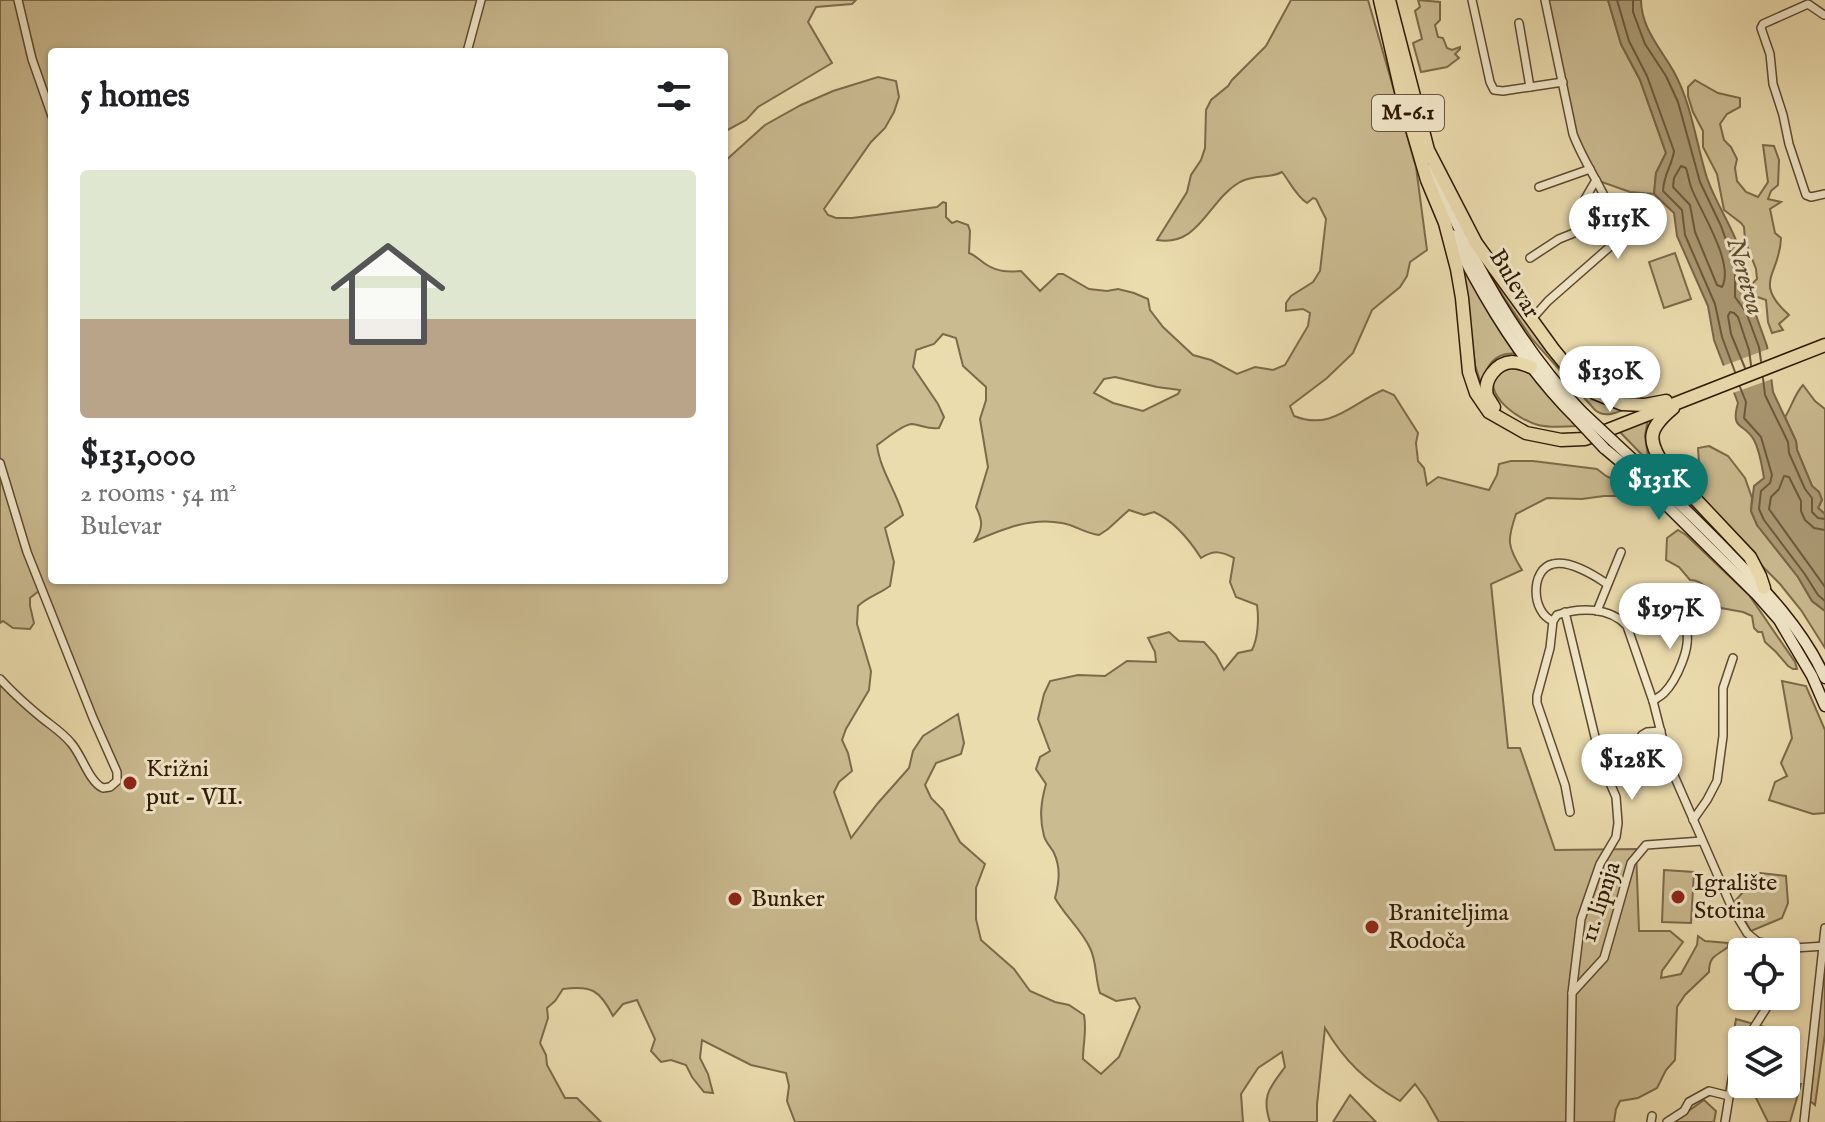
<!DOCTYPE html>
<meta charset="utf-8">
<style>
:root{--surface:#fff;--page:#f2f2f2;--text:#202124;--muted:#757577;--accent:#0f766e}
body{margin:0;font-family:"IM FELL English",serif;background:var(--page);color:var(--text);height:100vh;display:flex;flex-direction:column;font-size:30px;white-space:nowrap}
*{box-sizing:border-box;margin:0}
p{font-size:26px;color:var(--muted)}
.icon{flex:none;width:44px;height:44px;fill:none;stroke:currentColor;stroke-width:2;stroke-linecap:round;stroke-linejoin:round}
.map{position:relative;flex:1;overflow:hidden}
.side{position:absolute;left:48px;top:48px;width:680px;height:536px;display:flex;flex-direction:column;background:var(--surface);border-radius:8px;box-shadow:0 2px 6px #0004}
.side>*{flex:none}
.fabs{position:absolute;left:1728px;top:938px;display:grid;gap:16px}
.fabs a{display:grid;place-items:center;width:72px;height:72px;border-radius:8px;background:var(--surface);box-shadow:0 2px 6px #0004;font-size:40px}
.price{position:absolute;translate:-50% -68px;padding:0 18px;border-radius:28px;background:#fff;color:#222;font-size:26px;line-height:52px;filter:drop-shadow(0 2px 4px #0008)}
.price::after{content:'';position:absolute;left:50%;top:48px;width:24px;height:18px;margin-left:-12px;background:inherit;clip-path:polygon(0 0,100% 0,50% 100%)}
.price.active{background:var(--accent);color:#fff}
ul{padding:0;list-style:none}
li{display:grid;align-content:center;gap:16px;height:424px;padding:0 32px}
li span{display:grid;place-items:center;height:248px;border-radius:8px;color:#555}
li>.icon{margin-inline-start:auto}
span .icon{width:144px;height:144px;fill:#fffc;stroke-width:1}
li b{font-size:34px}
h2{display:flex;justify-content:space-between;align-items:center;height:96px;padding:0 32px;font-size:34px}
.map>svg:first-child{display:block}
.green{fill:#cbbb91;stroke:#7c6a4a;stroke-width:2;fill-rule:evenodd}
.water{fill:#ab9a74;stroke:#796647;stroke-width:2}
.pier{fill:#ebdcae}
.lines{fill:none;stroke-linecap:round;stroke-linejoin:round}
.shore{stroke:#6c5a3c;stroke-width:2}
.minor-casing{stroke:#5d4a2e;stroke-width:10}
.secondary-casing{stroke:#2e1903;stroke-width:13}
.primary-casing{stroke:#2e1903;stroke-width:15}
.minor{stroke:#f2e8ca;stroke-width:7}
.secondary{stroke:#f2e8ca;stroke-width:10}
.primary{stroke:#ebdcae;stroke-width:12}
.secondary-bridge-casing{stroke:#2e1903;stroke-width:13;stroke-linecap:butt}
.secondary-bridge{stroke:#f2e8ca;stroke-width:10}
.poi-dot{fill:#8f2418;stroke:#f2e8ca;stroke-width:3}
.labels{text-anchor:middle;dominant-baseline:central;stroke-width:6;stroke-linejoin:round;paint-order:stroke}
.shield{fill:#f2e8ca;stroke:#69573f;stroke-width:2}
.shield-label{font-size:22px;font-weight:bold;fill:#2e1903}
.street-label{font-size:24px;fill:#2e1903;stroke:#f2e8ca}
.poi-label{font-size:24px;fill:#2e1903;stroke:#f2e8ca;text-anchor:start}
.water-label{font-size:26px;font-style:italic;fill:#604d30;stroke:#f2e8ca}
</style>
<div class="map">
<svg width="1825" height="1122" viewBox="0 0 1825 1122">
<rect width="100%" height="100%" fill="#ebdcae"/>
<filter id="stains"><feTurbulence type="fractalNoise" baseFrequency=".0025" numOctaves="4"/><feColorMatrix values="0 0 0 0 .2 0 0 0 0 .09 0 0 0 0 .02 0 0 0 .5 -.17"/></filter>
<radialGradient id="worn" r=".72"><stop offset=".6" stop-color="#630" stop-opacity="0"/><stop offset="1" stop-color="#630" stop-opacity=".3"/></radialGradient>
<!-- green -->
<g class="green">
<path d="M0,0H856L852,4L816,7L808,22L832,63L758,107L746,120L724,132V52H52V580H724V162L765,125L801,105L833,91L878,77L896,81L899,97L894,112L885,128L871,142L824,209L828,215L836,218H852L937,207L943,202L946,203V217L952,223L957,221L968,225L970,231L969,253C977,256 980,261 987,265C998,272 1008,272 1021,271L1040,291L1058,274H1063L1089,289L1107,291L1118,289L1134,293L1148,299L1150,310L1163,327L1193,355L1211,360L1237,374L1255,367L1273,370L1285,365L1308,326L1310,313L1303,309L1286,311V303L1291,296L1313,282L1320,271L1326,219L1316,199L1313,198L1307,203C1296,196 1290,182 1282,172C1269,179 1256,174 1240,182C1208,200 1200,247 1157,240L1187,192L1191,175L1201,160L1205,148L1206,110L1211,100L1228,86L1232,80L1266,46L1291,0H1368L1416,167L1427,250L1410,262L1407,276L1400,287L1372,310L1353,353L1327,378L1290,406L1294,416C1331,431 1351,404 1383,390L1394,395L1418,433L1416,443L1418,461L1424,468L1427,485L1438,477L1489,490L1497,475L1499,464L1511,461H1533L1597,469L1606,476L1621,483L1629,490L1628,496H1604L1582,499L1547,498L1516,514C1507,540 1507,546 1522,570L1491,584L1508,748H1520L1555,850L1636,849L1639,931H1670L1683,942L1662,971L1661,978L1681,974L1697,945L1698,936L1705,941L1728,943V947C1717,956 1709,955 1709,972L1685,995L1677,1007L1675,1060L1666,1070L1657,1088L1638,1098L1620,1101L1616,1109L1614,1122H1439L1426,1099L1415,1084L1400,1101C1366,1081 1345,1062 1325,1028L1317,1105V1122H1270C1261,1096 1270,1087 1285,1067L1282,1052L1258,1068L1241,1094L1243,1122H795L787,1101L789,1086L786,1073L751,1065L702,1040L700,1058L708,1074L713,1093L704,1092L692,1077L686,1065L671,1060L661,1062L651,1051L655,1039L637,1000L623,1004L613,1016C600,990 591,985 563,989L555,1001L547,1008L548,1018L540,1043L546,1055L547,1065L565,1098H577L601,1122H0V679L63,734L103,788L117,781L40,590L30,598V606L34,623L30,629L13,628L3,621L0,623ZM943,334L956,338L963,366L986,387V400L980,419L988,467L976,507C983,521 983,528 975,541C1003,529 1031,517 1062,523C1075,525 1084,533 1099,535L1108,529L1129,510L1144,515L1154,512C1174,521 1189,539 1201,558C1214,550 1221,551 1234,558L1230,582L1236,597L1257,605C1259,619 1258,638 1252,650L1238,653L1224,670L1216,655L1204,642L1179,641L1169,632L1148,638L1155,652L1156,662L1127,661L1105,676L1078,675L1050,681L1044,694L1038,719L1050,751L1040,757L1036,769L1046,784C1041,802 1039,817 1044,836C1046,843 1051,847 1054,853C1061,868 1059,883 1055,898C1065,916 1081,929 1090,948C1097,962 1095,978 1100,993L1116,1001L1135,998L1140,1007L1119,1057L1101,1074L1083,1059C1083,1042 1087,1032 1084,1015L1069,1005L1055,1002L1030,991L1014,969L981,940L976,919V888L985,864L960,842L943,810L931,798L925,785L936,763L961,754L964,743L958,714L923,736L913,751L909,768L878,803L851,838L834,792L839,782L852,771L848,753L842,740L846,729L869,690L871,671L857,624L858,606C868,597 879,594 890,586L894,562L885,528L903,515C896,491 880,470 877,445C886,439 903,424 912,424C922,425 928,430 939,428L944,417L938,404L913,367L916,350L934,344ZM1115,377L1157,387L1180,390L1178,394L1143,411L1113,403L1094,393L1104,379Z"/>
<path d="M1418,0L1440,2V20L1435,25L1438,37L1443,38L1447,48L1452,50L1460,47V49L1455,54L1459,58L1447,67L1421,72L1413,43L1422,39L1415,11L1420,7Z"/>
<path d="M1545,0H1608L1621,44L1640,80L1666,153L1656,173L1654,194L1630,192L1596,180L1581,154Z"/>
<path d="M1695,80L1718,93L1740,98V107L1727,114L1720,124L1724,140L1731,147L1737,159L1735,168L1737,181L1746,192L1758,197L1768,182L1763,145L1774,146L1779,160L1778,185L1771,191L1768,199L1781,202L1770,209L1775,233L1781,238C1780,275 1752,282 1789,315L1779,324L1783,330L1772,333L1768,322L1766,300L1749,294V287L1757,279L1756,269L1745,240L1744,227L1741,223L1724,210L1717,174L1703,147V131L1693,112L1688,96V87Z"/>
<path d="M1474,247L1573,377L1630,407C1617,412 1606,419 1595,410L1532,339L1503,296Z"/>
<path d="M1675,253L1691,299L1664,308L1649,262Z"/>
<path d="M1461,264L1518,354C1495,351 1485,366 1482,387L1475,365Z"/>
<path d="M1504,367L1530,370L1577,426C1564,427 1550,428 1538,425C1516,419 1473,388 1504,367Z"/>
<path d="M1803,385L1815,401L1825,409V514L1818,508L1822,500L1819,492L1812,486L1797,450L1796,441L1785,417C1792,406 1794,395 1803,385Z"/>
<path d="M1648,419L1645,436L1649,462L1619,431Z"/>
<path d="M1709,446L1728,456L1745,478L1752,498L1751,511L1757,525L1798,577L1812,601L1825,611V648L1801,610L1780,584L1702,505L1698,448Z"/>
<path d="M1678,530L1686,535L1749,595L1795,662L1797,669H1793L1788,666L1776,652L1765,642L1762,632H1758L1754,628L1752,616L1743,612L1721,608C1714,596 1705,580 1690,580L1679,567L1666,560L1667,538Z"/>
<path d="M1782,681L1806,686L1825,730V813L1813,814L1769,800L1775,782L1787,776L1781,763L1792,738Z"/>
<path d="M1664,870L1694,872L1691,923L1662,922Z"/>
<path d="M1760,873L1786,876L1788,903L1782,918L1751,931L1734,902Z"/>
<path d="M1825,956V1034L1815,1105L1810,1101Z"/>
<path d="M1736,1019L1768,1028L1767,1040H1742V1080L1731,1048Z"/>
<path d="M1745,1084H1801L1790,1122H1768L1756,1098Z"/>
<path d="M1350,1095L1376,1122H1333Z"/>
<path d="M1704,1100L1716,1111L1714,1122H1673Z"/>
</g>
<!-- water -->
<path class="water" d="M1608,0H1641C1641,28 1661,49 1674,72C1692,105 1696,143 1707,178C1717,207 1738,234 1743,264C1744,274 1743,285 1743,295L1753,307L1767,346L1773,392L1796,441L1797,450L1812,486L1819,492L1822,500L1818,508L1825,514V611L1812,601L1798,577L1757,525L1751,511L1754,486L1764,478C1762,467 1760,451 1754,440C1744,422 1730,431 1738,403L1714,340L1708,306L1677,236L1674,213L1654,194L1656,173L1666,153L1640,80L1621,44Z"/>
<!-- pier -->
<path class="pier" d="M1771,348L1775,378L1730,394L1720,367Z"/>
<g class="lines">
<!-- shore -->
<g class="shore">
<path d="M1617,0L1629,41L1647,76L1674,151C1672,166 1664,173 1663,191L1682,210L1685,235L1715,304L1722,337L1735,372"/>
<path d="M1633,0V12L1645,44L1666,76L1678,102L1700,182L1721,226L1735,265V297L1746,312L1759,347L1761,361"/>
<path d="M1681,166L1686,168C1688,174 1689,181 1691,187C1700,211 1735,263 1722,287L1717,285L1695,232L1690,205L1673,187L1674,178Z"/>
<path d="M1745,368L1731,334L1728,316L1730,312L1734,313L1738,317L1749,350L1751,365"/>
<path d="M1763,378L1765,395L1788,442L1789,453L1805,489L1812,498V512L1818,518L1825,519"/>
<path d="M1740,387L1746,402L1744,418L1761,437L1772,475L1770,483L1761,491L1759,509L1764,520L1804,573L1818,595L1825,601"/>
<path d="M1825,530L1814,528L1805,520L1801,511V501L1789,477L1784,476L1779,489L1771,497L1769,509L1825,587"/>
</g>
<!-- minor casing -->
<g class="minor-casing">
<g id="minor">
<path d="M18,0L32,59L52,116"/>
<path d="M1472,0L1490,82L1494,90L1503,91L1563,82"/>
<path d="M1824,15L1808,4L1763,24L1761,28L1770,54L1773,84L1783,115L1789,144L1806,195L1811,197L1825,194"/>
<path d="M1519,23L1530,87"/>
<path d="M467,52L481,0"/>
<path d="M1539,187L1590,169"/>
<path d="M1530,258L1559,239L1574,233L1578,228L1584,213L1582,204L1596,180"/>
<path d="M1532,319L1548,301L1613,244L1619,235C1611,198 1586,169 1573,134L1545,0"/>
<path d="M0,463L27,552L93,718L117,772V781L110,787L103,788C89,782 82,755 71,743C63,733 52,726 42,718C27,706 13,693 0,679"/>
<path d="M1597,611L1621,552"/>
<path d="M1565,612L1596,741L1607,776L1616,797L1618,823L1616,837L1600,864L1581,919L1572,993L1570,1122"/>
<path d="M1553,621C1531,613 1530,569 1553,564C1569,560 1594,575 1607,584"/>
<path d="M1653,701C1657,698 1661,696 1664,693C1676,681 1692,647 1686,629C1683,620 1676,610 1671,601"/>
<path d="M1607,776L1620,771L1642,735L1647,732L1661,731"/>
<path d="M1570,812L1565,785L1537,703V696L1550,648L1553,621L1557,615C1580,607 1610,607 1627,626L1653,701L1669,764L1732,908L1747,933L1758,942L1774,945L1794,948L1825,946"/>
<path d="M1693,820L1707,800L1717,781L1723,736V688L1733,658"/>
<path d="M1786,966L1794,948"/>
<path d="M1572,993L1604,958L1631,863L1646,845L1702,841"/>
<path d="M1746,1040L1767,1007L1772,996"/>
<path d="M1651,1122L1652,1116"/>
<path d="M1667,1122L1684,1111L1689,1102L1709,1091L1729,1096"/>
<path d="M1725,1122L1734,1067L1742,1048"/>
<path d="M1804,1122L1825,928"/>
</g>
</g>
<!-- secondary casing -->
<g class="secondary-casing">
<g id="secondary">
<path d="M1433,167C1439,187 1448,205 1457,224C1490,292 1529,357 1582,412"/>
<path d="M1452,235C1485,301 1523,365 1576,418"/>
<path d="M1613,441C1652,477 1691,514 1728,552C1765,590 1803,629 1825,678"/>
<path d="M1604,448L1635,474L1757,595L1779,620L1812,676L1825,706"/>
</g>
</g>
<!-- primary casing -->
<g class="primary-casing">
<g id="primary">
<path d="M1380,0L1401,91L1427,180L1445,223L1457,269L1462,298L1469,372L1476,393L1489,412L1526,433L1561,440L1585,439L1825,345"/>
<path d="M1389,0L1428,150L1476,243L1553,349L1575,376L1587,387L1595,393L1622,404L1645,405L1666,401"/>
<path d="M1494,407C1493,406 1488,397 1487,396C1483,380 1496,363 1512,362C1519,362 1524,364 1531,367"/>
<path d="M1673,408C1648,429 1646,439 1665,467L1750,557L1760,576L1764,588"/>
</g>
</g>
<!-- minor -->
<use href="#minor" class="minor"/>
<!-- secondary -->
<use href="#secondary" class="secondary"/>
<!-- primary -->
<use href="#primary" class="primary"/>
<!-- secondary-bridge casing -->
<g class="secondary-bridge-casing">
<g id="secondary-bridge">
<path d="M1582,412L1613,441"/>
<path d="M1576,418L1604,448"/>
</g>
</g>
<!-- secondary-bridge -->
<use href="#secondary-bridge" class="secondary-bridge"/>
</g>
<!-- markers -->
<g class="poi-dot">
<circle cx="130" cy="783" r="8"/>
<circle cx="1678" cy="897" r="8"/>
<circle cx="735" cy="899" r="8"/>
<circle cx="1372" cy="927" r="8"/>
</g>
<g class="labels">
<!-- shield labels -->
<rect class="shield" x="1372" y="95" width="72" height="36" rx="6"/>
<g class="shield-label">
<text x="1408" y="113">M-6.1</text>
</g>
<!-- street labels -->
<g class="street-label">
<text transform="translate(1514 284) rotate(59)">Bulevar</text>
<text transform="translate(1601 902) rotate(-72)">11. lipnja</text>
</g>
<!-- poi labels -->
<g class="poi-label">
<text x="146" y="769">Križni<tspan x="146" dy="28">put - VII.</tspan></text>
<text x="1694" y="883">Igralište<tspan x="1694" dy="28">Stotina</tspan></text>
<text x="751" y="899">Bunker</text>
<text x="1388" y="913">Braniteljima<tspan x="1388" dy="28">Rodoča</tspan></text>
</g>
<!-- water labels -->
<g class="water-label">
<text transform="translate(1745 276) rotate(74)">Neretva</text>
</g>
</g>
<rect width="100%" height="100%" filter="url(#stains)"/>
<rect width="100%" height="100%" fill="url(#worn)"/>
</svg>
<div class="fabs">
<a><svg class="icon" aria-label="locate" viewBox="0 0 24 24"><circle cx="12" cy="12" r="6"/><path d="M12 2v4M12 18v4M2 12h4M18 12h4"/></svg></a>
<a><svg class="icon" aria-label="layers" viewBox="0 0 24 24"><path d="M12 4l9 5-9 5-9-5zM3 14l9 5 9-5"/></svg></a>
</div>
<b class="price" style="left:1618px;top:261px">$115K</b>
<b class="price" style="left:1610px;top:414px">$130K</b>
<b class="price active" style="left:1659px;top:522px">$131K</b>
<b class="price" style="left:1670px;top:651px">$197K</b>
<b class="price" style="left:1632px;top:802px">$128K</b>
<section class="side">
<h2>5 homes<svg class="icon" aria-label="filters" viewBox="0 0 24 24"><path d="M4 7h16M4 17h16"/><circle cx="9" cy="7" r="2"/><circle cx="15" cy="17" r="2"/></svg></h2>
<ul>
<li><span style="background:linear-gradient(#dfe7d0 60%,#b9a48a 0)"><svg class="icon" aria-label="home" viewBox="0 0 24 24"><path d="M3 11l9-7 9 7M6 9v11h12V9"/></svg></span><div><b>$131,000</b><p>2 rooms · 54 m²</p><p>Bulevar</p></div></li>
</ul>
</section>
</div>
